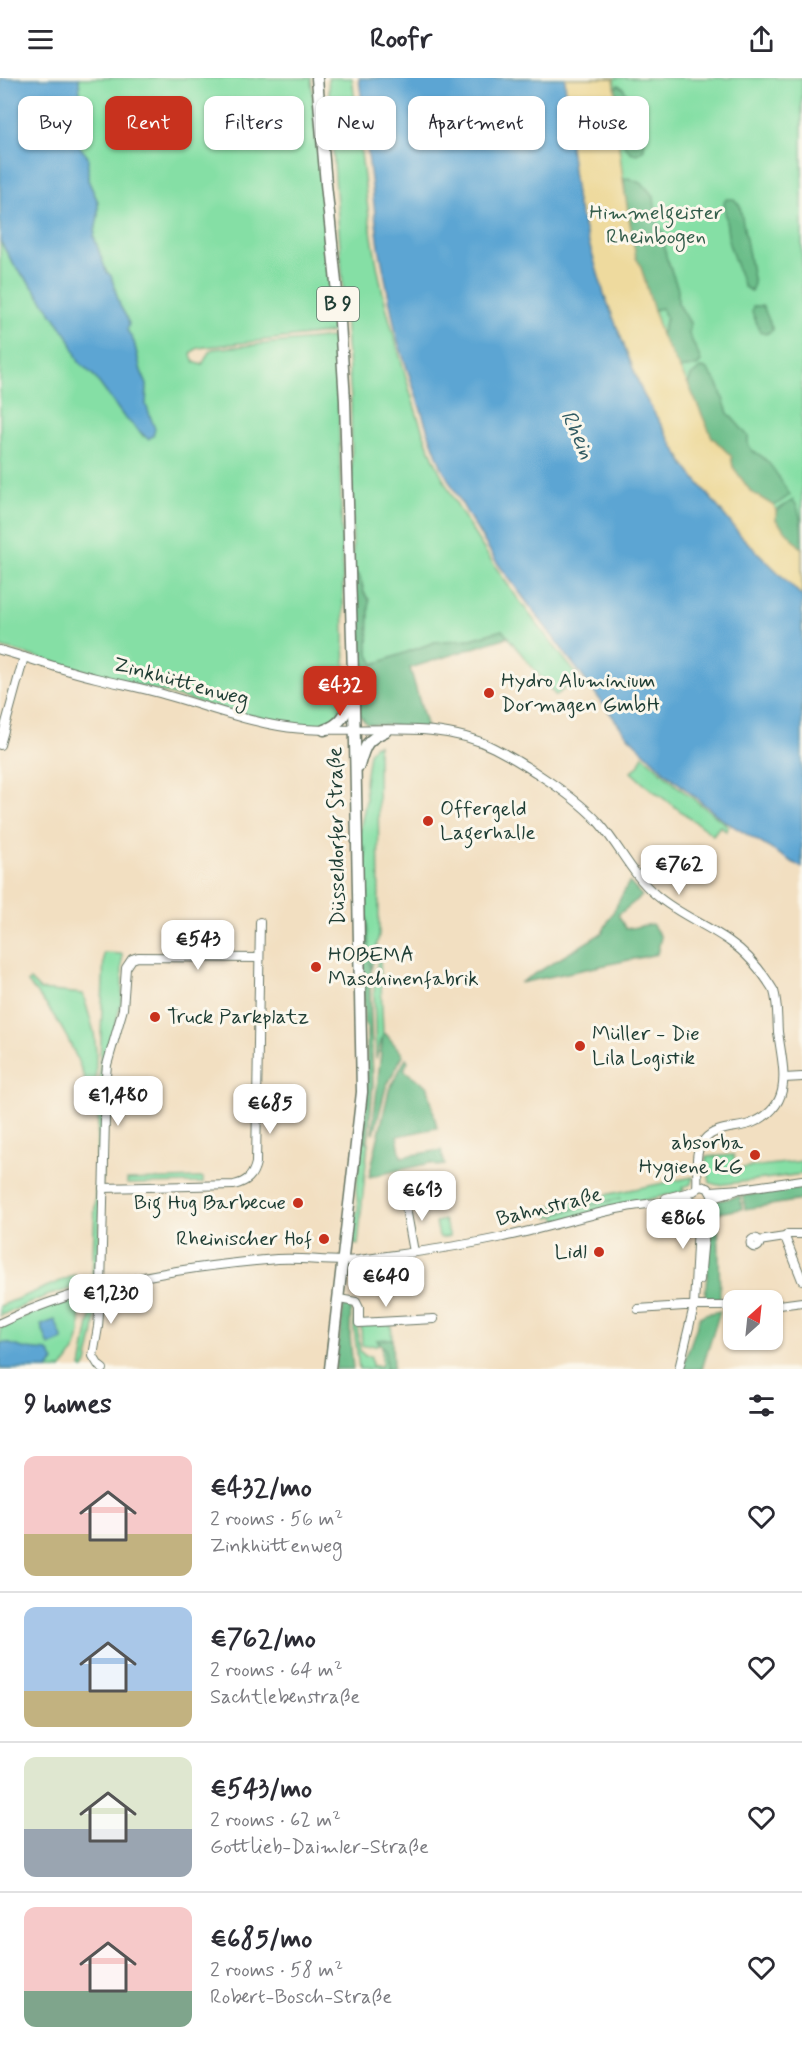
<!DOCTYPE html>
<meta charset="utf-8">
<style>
:root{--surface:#fff;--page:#f7f7f7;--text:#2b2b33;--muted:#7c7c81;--line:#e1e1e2;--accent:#c8321e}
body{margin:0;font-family:Mynerve,sans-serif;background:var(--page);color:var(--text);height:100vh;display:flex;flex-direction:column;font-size:22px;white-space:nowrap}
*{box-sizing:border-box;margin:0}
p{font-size:20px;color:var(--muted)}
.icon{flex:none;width:33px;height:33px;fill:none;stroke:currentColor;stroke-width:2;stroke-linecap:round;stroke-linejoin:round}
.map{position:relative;height:1291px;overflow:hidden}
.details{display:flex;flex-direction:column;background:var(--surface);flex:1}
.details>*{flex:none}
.guide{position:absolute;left:18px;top:18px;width:766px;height:54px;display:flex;gap:12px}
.needle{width:39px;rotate:27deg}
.fabs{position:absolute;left:723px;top:1212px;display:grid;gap:12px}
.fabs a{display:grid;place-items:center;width:60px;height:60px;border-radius:12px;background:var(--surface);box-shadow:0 2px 4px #0004;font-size:30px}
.price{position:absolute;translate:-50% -51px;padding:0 14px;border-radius:12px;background:#fff;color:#222;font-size:20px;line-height:39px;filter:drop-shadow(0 2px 3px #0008)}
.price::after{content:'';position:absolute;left:50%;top:36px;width:18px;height:14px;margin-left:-9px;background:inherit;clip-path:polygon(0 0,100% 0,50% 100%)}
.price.selected{background:var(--accent);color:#fff}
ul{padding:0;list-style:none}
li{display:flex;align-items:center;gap:18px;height:150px;padding:0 24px}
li+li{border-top:2px solid var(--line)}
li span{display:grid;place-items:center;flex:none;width:168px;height:120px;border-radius:12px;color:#555}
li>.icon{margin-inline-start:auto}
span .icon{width:72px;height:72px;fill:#fffc;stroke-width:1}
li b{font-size:26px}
h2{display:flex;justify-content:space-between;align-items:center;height:72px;padding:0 24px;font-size:26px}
.tag{padding:0 21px;border-radius:12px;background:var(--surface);box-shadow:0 2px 4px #0004;font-size:21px;line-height:54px}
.tag.selected{background:var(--accent);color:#fff}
header{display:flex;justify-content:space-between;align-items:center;height:78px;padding:0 24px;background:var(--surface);font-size:27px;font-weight:700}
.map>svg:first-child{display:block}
.green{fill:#85dfa5;stroke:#528e6c;stroke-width:1.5}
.forest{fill:#6cbe8a;stroke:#467e5f;stroke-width:1.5}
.sand{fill:#eeda9e;stroke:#868c69;stroke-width:1.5}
.water{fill:#5ca5d3;stroke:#3e7184;stroke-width:1.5}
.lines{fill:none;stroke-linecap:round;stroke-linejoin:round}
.minor-casing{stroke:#697665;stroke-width:10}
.major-casing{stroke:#697665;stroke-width:13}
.minor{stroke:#fff;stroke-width:8}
.major{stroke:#fff;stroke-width:10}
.poi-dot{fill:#c8321e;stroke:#fbf7ec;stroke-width:2}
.labels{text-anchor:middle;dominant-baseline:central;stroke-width:6;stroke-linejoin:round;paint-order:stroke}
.shield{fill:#fbf7ec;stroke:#61756b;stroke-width:1.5}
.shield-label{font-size:20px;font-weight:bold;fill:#1f3d34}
.park-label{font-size:21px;fill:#335d4b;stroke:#fbf7ec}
.poi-label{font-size:21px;fill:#1f3d34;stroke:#fbf7ec;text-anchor:start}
.street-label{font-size:21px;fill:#1f3d34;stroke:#fbf7ec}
.water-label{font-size:22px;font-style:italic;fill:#315c64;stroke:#fbf7ec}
</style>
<header><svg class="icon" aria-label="menu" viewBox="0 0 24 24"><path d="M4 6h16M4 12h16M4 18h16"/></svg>Roofr<svg class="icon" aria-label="share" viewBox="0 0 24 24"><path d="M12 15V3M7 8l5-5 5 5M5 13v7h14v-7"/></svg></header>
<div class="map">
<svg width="802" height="1291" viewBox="0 0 802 1291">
<rect width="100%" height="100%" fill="#fbf7ec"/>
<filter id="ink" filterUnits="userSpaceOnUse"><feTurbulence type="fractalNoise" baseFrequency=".0167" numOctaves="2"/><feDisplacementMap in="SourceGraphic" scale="12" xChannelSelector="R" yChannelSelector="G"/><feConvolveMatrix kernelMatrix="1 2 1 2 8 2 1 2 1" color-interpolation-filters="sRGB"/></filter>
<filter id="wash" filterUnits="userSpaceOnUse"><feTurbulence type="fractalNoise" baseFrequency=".008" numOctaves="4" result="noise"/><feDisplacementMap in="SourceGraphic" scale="24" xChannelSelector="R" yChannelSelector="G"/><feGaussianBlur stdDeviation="1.35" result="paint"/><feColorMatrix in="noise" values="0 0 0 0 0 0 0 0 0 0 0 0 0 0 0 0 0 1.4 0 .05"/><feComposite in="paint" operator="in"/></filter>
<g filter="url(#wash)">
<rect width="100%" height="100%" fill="#f2dfc1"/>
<!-- green -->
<g class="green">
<path d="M79,0H311L334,254L198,270L193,273L191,277L194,284L202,287L209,274L213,271L334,259L339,340L345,599L341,629L338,638L332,645L321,648L278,646L259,639L244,637L0,569V163L14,187L32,208L68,258L79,284L94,298L124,339L137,349L143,358L148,333L146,327L147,307L141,293L134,264L127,252V240L120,228L111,198L106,193L94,159L98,138V124L88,102L87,79L76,64C82,50 80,16 79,0Z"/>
<path d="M328,0H352C362,74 367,151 385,224C390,245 396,265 402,285C412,321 422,358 439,392C475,467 526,534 578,598L556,618L502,552L471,561L435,564L374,587L368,575L369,522L364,515L362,505L353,494L351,321Z"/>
<path d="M486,0H802V637Z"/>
<path d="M378,666L379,857L371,892L359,757L366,722L365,704L368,682L369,675L374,668Z"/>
<path d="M643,677L677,708L728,748L726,753L720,748L713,757L644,706L631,694L638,688Z"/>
<path d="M104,875L122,876V922L106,981L98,1200L94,1201L92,1205Z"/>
<path d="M378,878L380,879L383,956L376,981L374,914Z"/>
<path d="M30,902L40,912L83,916L94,954L96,973L95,1037H93C85,987 62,942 28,905Z"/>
<path d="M362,1062L368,1064L358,1167L352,1166L351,1170H350L352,1150L358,1131L356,1112Z"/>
<path d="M734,1077L735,1091L802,1083V1096L718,1107L710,1105L706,1079Z"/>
<path d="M693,1099L691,1106L682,1110L684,1113L557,1143L555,1138L560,1135L621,1120L559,1134L549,1141L546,1129Z"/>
<path d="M203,1100V1105L127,1106V1102Z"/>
<path d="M444,1142L450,1158L441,1160L439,1158L436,1144Z"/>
<path d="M75,1197L88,1206L46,1218L0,1238V1228Z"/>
<path d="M92,1218C102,1230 90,1270 87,1286L84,1291L81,1290L91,1235Z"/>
<path d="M73,1220L78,1222C83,1250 82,1270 61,1291H0V1250L39,1231Z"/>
<path d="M355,1228L360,1273L365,1278H371L372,1288H382V1267L385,1270L386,1291H359L354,1252Z"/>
<path d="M391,1245L392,1261L377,1262L379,1265L377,1267L362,1268L361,1247Z"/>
</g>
<!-- forest -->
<g class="forest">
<path d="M618,7L623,10L633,26L644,32V71L637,76L630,74L619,60L620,52L614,21L616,17L615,11Z"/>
<path d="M628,100L643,106L654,119L657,143L663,154L666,178L678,211V225L690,245L689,256L700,280L701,284L697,288L678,291L661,257C664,251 663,246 667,240L661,230L653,232L640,186L636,180L625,116L624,101Z"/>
<path d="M726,121H734L740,128L754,206L751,213L744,209L729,166L724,125Z"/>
<path d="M753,228H763L773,252L766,256L760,253L752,234Z"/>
<path d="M700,290L707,291L718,306L728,335L748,358V366L753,374C769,378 781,404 790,417L774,428L751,414L733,389L731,378L712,359L688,306L691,298Z"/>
<path d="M793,422C802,433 802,455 802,471L775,442L776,433Z"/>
<path d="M353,494L359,497L364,515L369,522L368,575L374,586L435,564L471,561L502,552L508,559L410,590L427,650L367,646L360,638Z"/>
<path d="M365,769L367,850L371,892L370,909L373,1006L368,1064L362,1062L366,1022L367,949L364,945L360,770Z"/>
<path d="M629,804L642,818L618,837L626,851L652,846L661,859L657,876L520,905L602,855Z"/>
<path d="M383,956H386L403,977L386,1009L374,1056L372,1055Z"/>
<path d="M406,980L408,983L404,992L428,1009L437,1050L397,1058L401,1079L441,1072L445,1087L437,1088L430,1085L369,1099L389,1012Z"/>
<path d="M802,1109V1122L745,1131L743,1118Z"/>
<path d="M740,1118L742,1131L718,1135L720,1222H707L705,1218L714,1128L717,1123Z"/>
<path d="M344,1225H351L350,1258L353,1291H335Z"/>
<path d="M720,1233L702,1291H682L700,1239L705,1236Z"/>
<path d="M392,1261L393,1291H386L385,1271L377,1262Z"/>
</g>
<!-- sand -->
<path class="sand" d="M565,0H614L616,17L614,21L620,52L619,69L625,116L636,180L640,186L661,257L688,306L712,359L731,378L733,389L751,414L774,428L776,433V442L802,471V518L741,458L685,388L643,316L604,216L577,125L567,44Z"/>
<!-- water -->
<g class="water">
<path d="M0,0H79C80,16 82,50 76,64L88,79V102L98,124V138L94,159L106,193L111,198L120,228L127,240L129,246L127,252L134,264L141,293L147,307L146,327L155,351L153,358L148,361L124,339L94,298L79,284L68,258L32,208L14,187L0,163Z"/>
<path d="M359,0H565L567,44L577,125L604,216L643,316L685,388L741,458L802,518V790L723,742L666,695L625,655L496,483L470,440L442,390L429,356L397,260L379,169Z"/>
<path d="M55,1242L63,1262L49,1268L41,1247Z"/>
<path d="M0,1265H7L26,1271L48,1273L54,1283L48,1291H0Z"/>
</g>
</g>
<g filter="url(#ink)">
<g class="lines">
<!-- minor casing -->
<g class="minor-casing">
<g id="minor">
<path d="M0,572C32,581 63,592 96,600C119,606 143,610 166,617C203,627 241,642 279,648C348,660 430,637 494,670C525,686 578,720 600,746C620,769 632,797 656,817C678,836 705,846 729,863C747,875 763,895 774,913C778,926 777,940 778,954C783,991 795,1027 752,1045C738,1051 716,1048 705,1061C692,1074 699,1093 697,1109"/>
<path d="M0,667L24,579"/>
<path d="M784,1000L802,999"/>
<path d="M103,1110L234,1107C247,1104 253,1098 256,1085L260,844"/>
<path d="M711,1113L741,1111L802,1102"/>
<path d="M404,1119L414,1174"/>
<path d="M666,1120L694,1113L701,1108L708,1110L712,1117"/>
<path d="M785,1159L802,1202"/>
<circle cx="755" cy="1165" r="4.5"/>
<path d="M759,1163L785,1159L788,1156H802"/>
<path d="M700,1202L707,1127"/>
<path d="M339,1221L356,1224L359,1230V1245L434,1241"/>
<path d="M772,1228L802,1224"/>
<path d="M638,1231L684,1228H734"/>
<path d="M0,1245C86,1204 183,1189 277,1181C305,1179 332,1185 359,1182C407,1175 455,1170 503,1159C543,1151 581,1138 622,1130C644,1125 667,1125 689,1121C693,1122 696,1127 701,1128C708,1128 709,1123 713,1120C719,1116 730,1115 737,1112"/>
<path d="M103,1291L99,1288L93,1278L98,1249L101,1210L106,998L107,987L123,931L126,890L132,881L138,879L259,880"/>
<path d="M679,1291L694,1228L699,1127"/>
</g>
</g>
<!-- major casing -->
<g class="major-casing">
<g id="major">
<path d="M317,0L326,106L340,244L345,323L355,664L362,1014L330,1291"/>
<path d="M324,652C342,646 346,636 351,619"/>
<path d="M359,688C365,667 366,662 386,653"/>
</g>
</g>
<!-- minor -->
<use href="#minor" class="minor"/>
<!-- major -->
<use href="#major" class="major"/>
</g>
</g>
<!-- markers -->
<g class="poi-dot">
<circle cx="489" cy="615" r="6"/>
<circle cx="428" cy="743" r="6"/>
<circle cx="316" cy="889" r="6"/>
<circle cx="155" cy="939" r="6"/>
<circle cx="580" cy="968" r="6"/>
<circle cx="755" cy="1077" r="6"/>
<circle cx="298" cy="1125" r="6"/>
<circle cx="324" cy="1161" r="6"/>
<circle cx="599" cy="1174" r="6"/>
</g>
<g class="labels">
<!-- shield labels -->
<rect class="shield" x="317" y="209" width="42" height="34" rx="4.5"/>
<g class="shield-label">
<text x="338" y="226">B 9</text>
</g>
<!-- park labels -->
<g class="park-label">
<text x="656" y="135">Himmelgeister<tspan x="656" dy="24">Rheinbogen</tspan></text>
</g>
<!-- poi labels -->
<g class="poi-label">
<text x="501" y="603">Hydro Aluminium<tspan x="501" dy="24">Dormagen GmbH</tspan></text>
<text x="440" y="731">Offergeld<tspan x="440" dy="24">Lagerhalle</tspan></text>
<text x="328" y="877">HOBEMA<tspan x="328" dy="24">Maschinenfabrik</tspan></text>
<text x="167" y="939">Truck Parkplatz</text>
<text x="592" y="956">Müller - Die<tspan x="592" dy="24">Lila Logistik</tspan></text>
<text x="743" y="1065" text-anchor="end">absorba<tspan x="743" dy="24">Hygiene KG</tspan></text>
<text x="286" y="1125" text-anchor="end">Big Hug Barbecue</text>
<text x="312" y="1161" text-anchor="end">Rheinischer Hof</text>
<text x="587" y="1174" text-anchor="end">Lidl</text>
</g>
<!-- street labels -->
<g class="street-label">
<text transform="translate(181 604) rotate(15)">Zinkhüttenweg</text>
<text transform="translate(337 758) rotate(-91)">Düsseldorfer Straße</text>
<text transform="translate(549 1129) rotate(-14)">Bahnstraße</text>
</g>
<!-- water labels -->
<g class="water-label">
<text transform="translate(577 357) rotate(65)">Rhein</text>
</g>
</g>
</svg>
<div class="fabs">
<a><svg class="needle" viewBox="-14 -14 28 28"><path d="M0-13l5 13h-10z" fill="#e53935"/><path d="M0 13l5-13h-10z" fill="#7c7c81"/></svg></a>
</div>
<b class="price selected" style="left:340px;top:639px">€432</b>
<b class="price" style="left:679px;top:818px">€762</b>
<b class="price" style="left:198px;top:893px">€543</b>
<b class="price" style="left:118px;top:1049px">€1,480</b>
<b class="price" style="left:270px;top:1057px">€685</b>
<b class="price" style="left:422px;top:1144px">€613</b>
<b class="price" style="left:683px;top:1172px">€866</b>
<b class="price" style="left:386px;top:1230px">€640</b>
<b class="price" style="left:111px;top:1247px">€1,230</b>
<div class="guide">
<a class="tag">Buy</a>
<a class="tag selected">Rent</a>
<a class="tag">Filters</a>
<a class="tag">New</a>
<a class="tag">Apartment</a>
<a class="tag">House</a>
</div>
</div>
<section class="details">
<h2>9 homes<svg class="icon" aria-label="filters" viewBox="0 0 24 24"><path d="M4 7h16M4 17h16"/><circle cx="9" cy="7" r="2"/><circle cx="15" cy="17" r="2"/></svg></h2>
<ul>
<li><span style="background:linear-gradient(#f6c9c9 65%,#c2b280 0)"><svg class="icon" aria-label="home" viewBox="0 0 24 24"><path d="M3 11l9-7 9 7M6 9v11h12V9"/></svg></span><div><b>€432/mo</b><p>2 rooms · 56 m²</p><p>Zinkhüttenweg</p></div><svg class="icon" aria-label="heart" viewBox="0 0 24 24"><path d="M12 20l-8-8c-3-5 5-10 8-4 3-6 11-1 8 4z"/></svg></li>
<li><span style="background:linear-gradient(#a9c7e8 70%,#c2b280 0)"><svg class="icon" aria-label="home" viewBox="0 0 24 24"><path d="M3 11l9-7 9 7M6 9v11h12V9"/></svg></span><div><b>€762/mo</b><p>2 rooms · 64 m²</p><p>Sachtlebenstraße</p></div><svg class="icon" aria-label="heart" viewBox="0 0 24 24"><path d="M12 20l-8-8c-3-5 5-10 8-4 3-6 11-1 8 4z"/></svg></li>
<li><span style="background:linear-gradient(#dfe7d0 60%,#9aa5b1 0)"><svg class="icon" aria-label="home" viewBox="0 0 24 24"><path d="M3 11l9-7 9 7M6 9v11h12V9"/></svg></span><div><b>€543/mo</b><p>2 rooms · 62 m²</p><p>Gottlieb-Daimler-Straße</p></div><svg class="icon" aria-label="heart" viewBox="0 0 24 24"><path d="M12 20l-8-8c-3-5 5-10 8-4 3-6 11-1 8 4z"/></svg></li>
<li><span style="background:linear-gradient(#f6c9c9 70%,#7fa58c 0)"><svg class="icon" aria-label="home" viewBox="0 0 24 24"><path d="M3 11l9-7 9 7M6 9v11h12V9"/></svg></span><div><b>€685/mo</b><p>2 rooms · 58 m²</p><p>Robert-Bosch-Straße</p></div><svg class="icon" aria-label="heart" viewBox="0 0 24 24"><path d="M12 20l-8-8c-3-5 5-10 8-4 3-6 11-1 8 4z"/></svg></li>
</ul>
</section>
